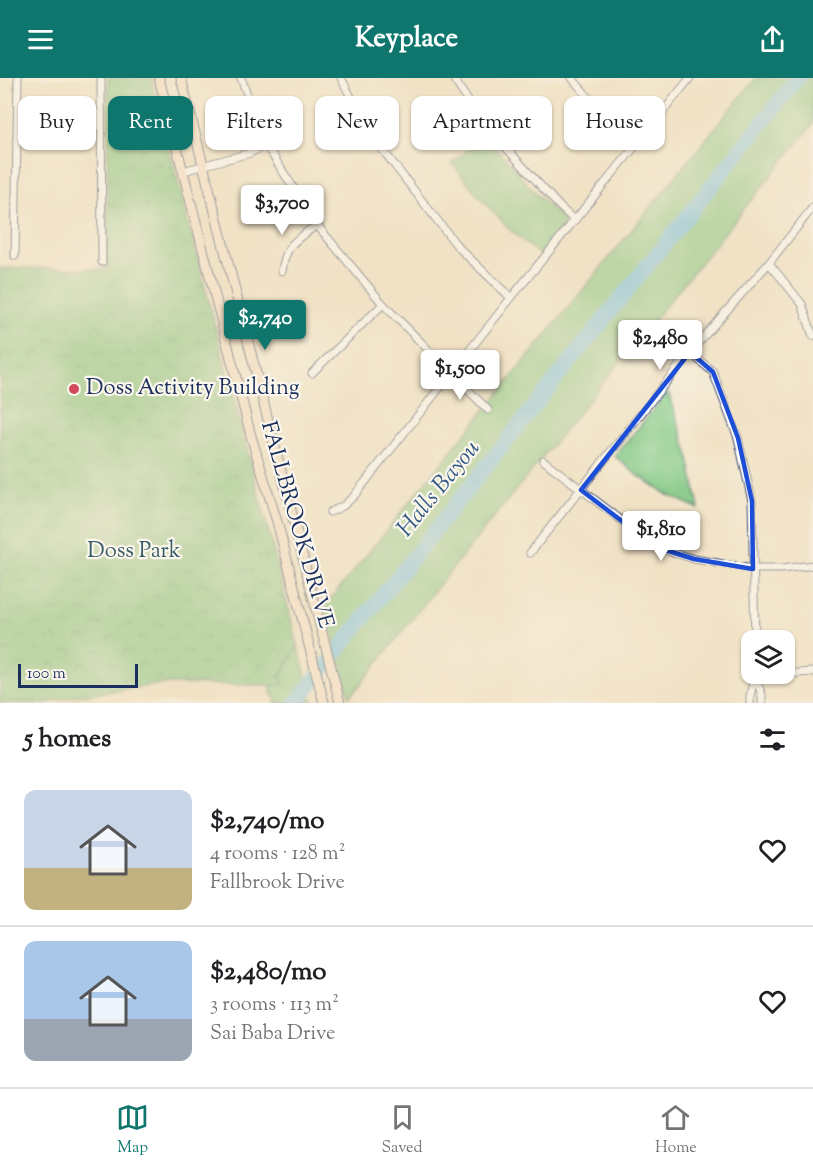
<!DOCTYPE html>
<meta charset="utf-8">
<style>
:root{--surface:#fff;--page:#f2f2f2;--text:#202124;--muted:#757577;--line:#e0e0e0;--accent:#0f766e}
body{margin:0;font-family:"Sorts Mill Goudy",serif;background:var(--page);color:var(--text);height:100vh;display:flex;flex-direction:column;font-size:22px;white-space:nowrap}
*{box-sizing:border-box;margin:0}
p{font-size:20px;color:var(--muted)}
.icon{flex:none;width:33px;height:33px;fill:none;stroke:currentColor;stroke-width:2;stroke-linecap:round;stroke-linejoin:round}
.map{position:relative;height:625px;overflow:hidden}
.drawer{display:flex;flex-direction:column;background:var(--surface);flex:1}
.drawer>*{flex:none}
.hud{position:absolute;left:18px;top:18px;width:777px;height:54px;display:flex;gap:12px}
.tools{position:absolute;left:741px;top:552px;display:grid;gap:12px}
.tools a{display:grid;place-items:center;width:54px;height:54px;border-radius:12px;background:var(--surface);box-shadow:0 2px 4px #0004;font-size:30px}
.scale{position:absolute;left:18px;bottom:15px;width:120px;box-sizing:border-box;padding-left:6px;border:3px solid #1b2f5e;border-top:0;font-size:16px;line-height:21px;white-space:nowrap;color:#1b2f5e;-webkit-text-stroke:4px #fbf7ec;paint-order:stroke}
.price{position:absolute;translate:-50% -51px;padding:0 14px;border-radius:6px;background:#fff;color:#222;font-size:20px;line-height:39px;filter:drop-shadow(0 2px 3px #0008)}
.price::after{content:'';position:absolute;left:50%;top:36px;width:18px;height:14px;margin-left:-9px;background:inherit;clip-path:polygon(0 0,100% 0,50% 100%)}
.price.current{background:var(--accent);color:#fff}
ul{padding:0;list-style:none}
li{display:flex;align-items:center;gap:18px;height:150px;padding:0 24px}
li+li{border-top:2px solid var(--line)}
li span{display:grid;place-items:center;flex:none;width:168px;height:120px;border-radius:12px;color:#555}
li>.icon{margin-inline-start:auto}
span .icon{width:72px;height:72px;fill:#fffc;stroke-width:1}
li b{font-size:26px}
h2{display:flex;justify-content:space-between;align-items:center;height:72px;padding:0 24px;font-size:26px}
.tag{padding:0 21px;border-radius:12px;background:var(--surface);box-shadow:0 2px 4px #0004;font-size:21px;line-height:54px}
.tag.current{background:var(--accent);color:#fff}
header{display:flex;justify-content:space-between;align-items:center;height:78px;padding:0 24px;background:var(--accent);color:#fff;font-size:27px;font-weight:800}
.tabs{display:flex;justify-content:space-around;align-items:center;height:84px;border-top:2px solid var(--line);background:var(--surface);font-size:16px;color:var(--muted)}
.tabs a{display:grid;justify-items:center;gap:3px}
.tabs .current{color:var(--accent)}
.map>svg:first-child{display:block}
.grass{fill:#81c782;stroke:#4e7b70;stroke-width:1.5}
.park{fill:url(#park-crowns);stroke:#4e7b70;stroke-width:1.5}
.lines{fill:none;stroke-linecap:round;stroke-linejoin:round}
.river{stroke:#6dbfe8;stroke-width:15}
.minor-casing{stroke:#3b4a6d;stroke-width:9}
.secondary-casing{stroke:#3b4a6d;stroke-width:11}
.minor{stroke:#fff;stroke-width:7}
.secondary{stroke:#fbe5cf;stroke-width:9}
.marked{fill:none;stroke:#1d4ed8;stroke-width:4.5;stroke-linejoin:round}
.poi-dot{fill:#d1495b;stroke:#fbf7ec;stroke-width:2}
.labels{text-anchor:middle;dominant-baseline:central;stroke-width:4.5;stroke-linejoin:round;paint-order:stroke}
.poi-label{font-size:22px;fill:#1b2f5e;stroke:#fbf7ec;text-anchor:start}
.street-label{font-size:22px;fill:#1b2f5e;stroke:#fbf7ec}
.park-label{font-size:22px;fill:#3a5d69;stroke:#fbf7ec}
.water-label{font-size:24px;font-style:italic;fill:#345a87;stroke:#fbf7ec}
</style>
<header><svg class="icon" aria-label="menu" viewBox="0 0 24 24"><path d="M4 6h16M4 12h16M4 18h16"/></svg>Keyplace<svg class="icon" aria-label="share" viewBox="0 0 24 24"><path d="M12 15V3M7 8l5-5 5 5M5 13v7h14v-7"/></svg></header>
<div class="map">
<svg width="813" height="625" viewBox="0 0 813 625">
<defs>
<pattern id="park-crowns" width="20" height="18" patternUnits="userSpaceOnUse" patternTransform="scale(1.5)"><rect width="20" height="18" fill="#81c782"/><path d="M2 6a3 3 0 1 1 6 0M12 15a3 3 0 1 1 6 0" fill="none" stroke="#69a26e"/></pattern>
</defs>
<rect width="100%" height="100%" fill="#fbf7ec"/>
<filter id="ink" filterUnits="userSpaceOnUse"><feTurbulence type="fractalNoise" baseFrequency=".0167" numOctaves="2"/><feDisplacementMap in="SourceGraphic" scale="12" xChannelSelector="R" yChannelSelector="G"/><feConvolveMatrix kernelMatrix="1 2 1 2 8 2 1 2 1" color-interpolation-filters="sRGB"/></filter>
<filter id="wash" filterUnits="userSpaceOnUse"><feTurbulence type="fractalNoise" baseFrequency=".008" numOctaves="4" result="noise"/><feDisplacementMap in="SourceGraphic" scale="24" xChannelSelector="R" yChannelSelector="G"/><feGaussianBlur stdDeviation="1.35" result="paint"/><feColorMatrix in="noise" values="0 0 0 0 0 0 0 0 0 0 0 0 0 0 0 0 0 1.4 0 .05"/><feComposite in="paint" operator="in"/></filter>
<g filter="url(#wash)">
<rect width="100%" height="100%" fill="#f1e2c5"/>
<!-- grass -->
<g class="grass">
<path d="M756,0H813V46L446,498L361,606L349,619L325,528Z"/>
<path d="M486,58L536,116L562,141L564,146L562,150L541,178L509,151L482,122L452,85Z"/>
<path d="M668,314L688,375L699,431L668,417L636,396L615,378Z"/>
<path d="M298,568L313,625H275L277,622L271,616V606H282L280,598Z"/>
</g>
<!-- park -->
<path class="park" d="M108,0H151L298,568L280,598L283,607L162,606L75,618L46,625H0V190L107,191Z"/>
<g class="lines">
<!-- river -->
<path class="river" d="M296,625L798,0"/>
</g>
</g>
<g filter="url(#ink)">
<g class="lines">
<!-- minor casing -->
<g class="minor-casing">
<g id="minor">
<path d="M101,0L102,184"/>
<path d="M241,0L266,67L317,147L383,226L488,332"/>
<path d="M341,0L371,57L458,169L511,220"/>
<path d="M453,0L480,41L559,128L574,142"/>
<path d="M572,0C592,25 613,46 637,66"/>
<path d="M183,93L250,75L266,67"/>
<path d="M15,178L18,0"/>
<path d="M769,185L802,226L813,258"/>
<path d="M282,193C286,165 296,162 317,147"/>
<path d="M690,274L713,294L738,360L752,423L755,562"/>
<path d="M312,295L383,226"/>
<path d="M543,382L656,469L694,481L753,491H781L813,487"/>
<path d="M330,434L343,428L354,418L511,220L637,66L690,0"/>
<path d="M530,475L690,274L769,185L813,129"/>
<path d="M755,598L813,594"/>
<path d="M755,598L762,617V625"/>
<path d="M750,625V618L755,596"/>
</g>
</g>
<!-- secondary casing -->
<g class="secondary-casing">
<g id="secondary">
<path d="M159,0L251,358L278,447L324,625"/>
<path d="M181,0L340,625"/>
</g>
</g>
<!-- minor -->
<use href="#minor" class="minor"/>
<!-- secondary -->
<use href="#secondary" class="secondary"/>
</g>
</g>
<!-- marked area -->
<path d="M0 0H813V625H0ZM690,274L713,294L738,360L752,423L753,491L694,481L656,469L581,412Z" fill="#f1e2c5" fill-opacity=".55" fill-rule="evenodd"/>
<path class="marked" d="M690,274L713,294L738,360L752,423L753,491L694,481L656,469L581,412Z"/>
<!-- markers -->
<circle class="poi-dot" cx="74" cy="311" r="6"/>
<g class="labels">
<!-- poi labels -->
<g class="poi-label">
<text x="86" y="311">Doss Activity Building</text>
</g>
<!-- street labels -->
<g class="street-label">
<text transform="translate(296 447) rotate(74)">FALLBROOK DRIVE</text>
</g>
<!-- park labels -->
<g class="park-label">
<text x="134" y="474">Doss Park</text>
</g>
<!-- water labels -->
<g class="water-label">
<text transform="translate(439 411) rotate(-51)">Halls Bayou</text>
</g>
</g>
</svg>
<div class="tools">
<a><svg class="icon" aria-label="layers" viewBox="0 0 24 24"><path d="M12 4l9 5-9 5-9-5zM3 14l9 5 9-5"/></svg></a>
</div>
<div class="scale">100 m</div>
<b class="price" style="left:282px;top:158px">$3,700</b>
<b class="price current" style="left:265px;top:273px">$2,740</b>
<b class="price" style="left:660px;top:293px">$2,480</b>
<b class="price" style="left:460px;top:323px">$1,500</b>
<b class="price" style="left:661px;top:484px">$1,810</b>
<div class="hud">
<a class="tag">Buy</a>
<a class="tag current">Rent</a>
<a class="tag">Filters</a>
<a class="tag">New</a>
<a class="tag">Apartment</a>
<a class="tag">House</a>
</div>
</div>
<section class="drawer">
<h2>5 homes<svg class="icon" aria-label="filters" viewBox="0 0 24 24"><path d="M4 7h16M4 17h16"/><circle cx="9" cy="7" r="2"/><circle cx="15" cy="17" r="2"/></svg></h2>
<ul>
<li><span style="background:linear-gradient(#c9d6e8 65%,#c2b280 0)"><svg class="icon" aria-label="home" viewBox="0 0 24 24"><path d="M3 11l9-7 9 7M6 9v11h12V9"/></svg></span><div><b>$2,740/mo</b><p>4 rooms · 128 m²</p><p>Fallbrook Drive</p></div><svg class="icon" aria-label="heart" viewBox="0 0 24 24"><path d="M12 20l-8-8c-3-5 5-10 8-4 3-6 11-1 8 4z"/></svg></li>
<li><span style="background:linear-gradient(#a9c7e8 65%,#9aa5b1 0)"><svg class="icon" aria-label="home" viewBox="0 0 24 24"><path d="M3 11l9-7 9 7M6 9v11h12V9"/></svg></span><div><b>$2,480/mo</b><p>3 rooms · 113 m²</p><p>Sai Baba Drive</p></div><svg class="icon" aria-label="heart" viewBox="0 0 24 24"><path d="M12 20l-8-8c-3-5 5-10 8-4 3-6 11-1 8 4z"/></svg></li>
</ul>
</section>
<nav class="tabs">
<a class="current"><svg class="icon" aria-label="map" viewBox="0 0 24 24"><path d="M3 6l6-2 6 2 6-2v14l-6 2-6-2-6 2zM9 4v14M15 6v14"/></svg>Map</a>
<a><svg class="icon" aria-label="saved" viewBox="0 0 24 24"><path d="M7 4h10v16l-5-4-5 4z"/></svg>Saved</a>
<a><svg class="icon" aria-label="home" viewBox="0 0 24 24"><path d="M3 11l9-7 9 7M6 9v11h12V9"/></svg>Home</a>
</nav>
